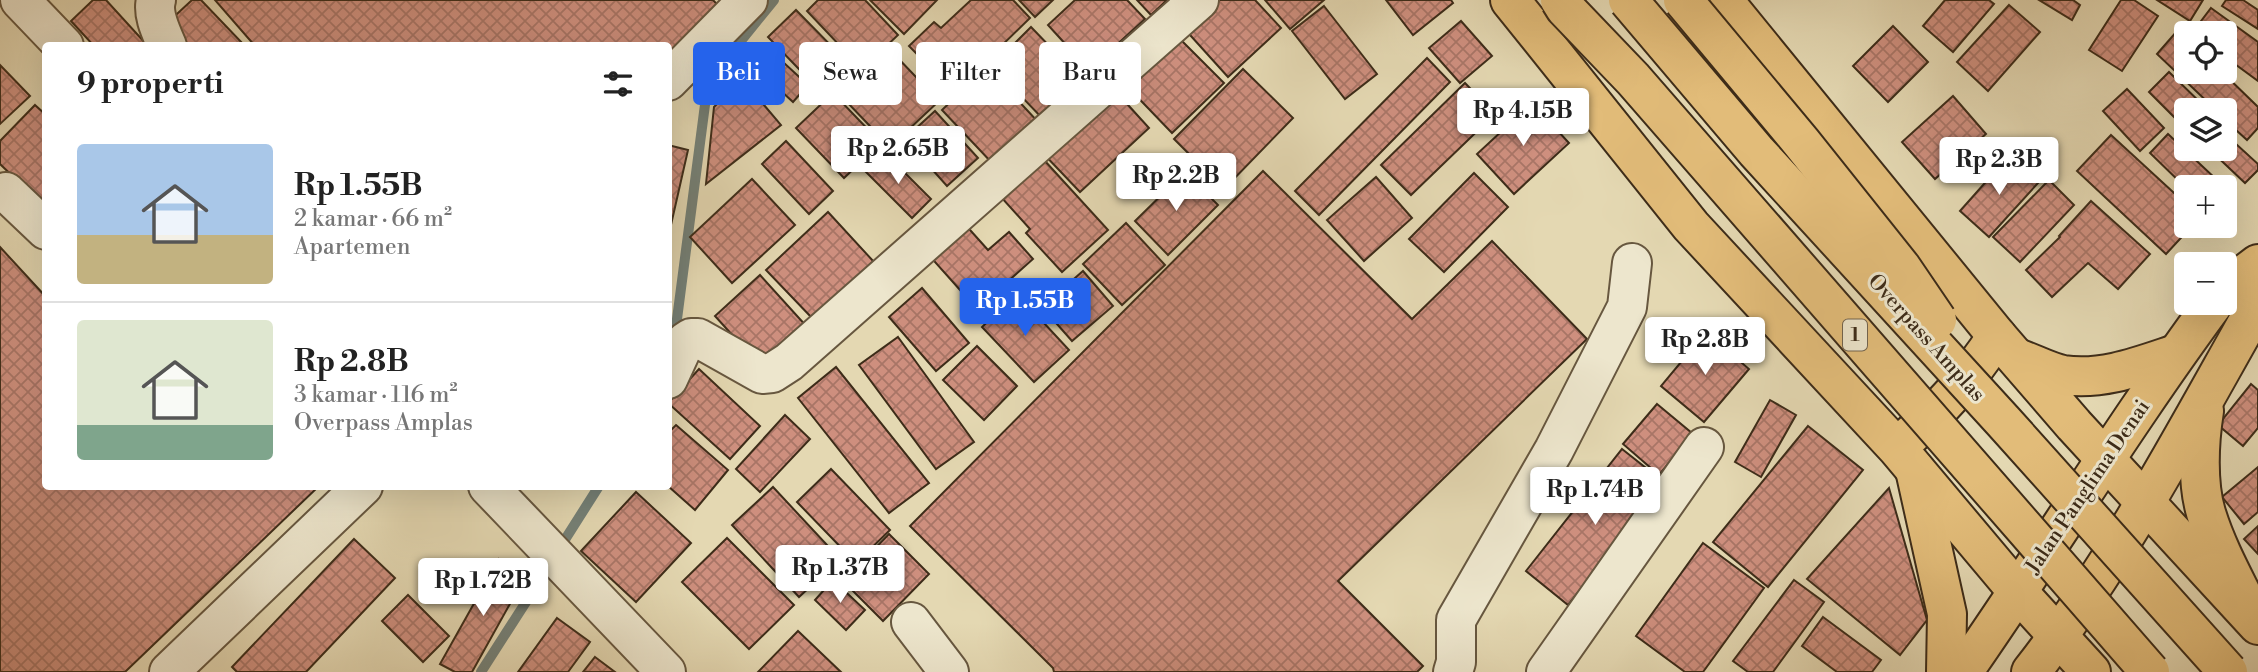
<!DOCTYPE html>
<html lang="id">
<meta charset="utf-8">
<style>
:root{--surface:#fff;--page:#f2f2f2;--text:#222;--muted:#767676;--line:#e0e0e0;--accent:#2563eb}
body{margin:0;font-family:"Libre Bodoni",serif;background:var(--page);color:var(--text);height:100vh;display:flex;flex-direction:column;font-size:26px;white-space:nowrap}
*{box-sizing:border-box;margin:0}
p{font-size:23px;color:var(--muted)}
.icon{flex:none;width:38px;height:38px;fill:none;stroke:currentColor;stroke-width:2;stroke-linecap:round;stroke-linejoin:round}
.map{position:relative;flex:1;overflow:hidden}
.drawer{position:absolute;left:42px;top:42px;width:630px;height:448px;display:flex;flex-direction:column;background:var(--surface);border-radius:7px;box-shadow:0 7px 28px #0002}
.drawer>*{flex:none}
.top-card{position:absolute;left:693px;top:42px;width:665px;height:63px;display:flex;gap:14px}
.controls{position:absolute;left:2174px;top:21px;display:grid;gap:14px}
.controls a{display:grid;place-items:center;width:63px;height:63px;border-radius:7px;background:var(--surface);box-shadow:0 7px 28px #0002;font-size:35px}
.price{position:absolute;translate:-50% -60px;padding:0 16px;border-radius:7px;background:#fff;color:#222;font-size:23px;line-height:46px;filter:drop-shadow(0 2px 4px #0008)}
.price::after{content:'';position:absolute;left:50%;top:42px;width:21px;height:16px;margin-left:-10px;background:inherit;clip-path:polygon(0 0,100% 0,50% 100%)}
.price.selected{background:var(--accent);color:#fff}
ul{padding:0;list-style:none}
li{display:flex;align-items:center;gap:21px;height:175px;padding:0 35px}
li+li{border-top:2px solid var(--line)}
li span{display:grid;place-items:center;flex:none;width:196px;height:140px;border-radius:7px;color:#555}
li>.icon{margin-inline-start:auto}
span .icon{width:84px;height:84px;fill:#fffc;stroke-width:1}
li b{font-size:30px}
h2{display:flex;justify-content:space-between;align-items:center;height:84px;padding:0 35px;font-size:30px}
.tag{padding:0 24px;border-radius:7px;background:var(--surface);box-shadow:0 7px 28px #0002;font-size:24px;line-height:63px}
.tag.selected{background:var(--accent);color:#fff}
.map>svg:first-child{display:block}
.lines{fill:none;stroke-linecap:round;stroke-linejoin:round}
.stream{stroke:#748077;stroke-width:10}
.building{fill:url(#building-cross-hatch);stroke:#3d2c19;stroke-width:2}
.minor-casing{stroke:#67573f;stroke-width:42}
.major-casing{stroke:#3d2c19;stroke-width:42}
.highway-casing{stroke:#3d2c19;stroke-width:42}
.minor{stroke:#ede6cd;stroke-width:38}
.major{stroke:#e2bc79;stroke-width:38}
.highway{stroke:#e2bc79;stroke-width:38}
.highway-bridge-casing{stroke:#3d2c19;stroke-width:42;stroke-linecap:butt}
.highway-bridge{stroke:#e2bc79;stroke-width:38}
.labels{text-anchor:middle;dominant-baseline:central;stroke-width:6;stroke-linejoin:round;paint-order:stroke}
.shield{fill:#ede6cd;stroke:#72644f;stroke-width:2}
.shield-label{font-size:19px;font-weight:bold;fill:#3d2c19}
.street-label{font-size:21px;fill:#3d2c19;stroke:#ede6cd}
</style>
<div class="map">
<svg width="2258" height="672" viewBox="0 0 2258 672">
<defs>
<pattern id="building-cross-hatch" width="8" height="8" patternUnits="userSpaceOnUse" patternTransform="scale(1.75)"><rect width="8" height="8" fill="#ce8f7e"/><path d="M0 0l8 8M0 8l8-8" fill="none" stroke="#a87566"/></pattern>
</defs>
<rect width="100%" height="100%" fill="#e4d8b2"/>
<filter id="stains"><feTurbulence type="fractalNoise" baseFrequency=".00286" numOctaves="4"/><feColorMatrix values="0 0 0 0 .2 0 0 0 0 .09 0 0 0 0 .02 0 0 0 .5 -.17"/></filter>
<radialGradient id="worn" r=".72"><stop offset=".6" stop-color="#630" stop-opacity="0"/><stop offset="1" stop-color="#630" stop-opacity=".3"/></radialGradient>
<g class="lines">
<!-- stream -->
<g class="stream">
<path d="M669,339L677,319L706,97L727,58L774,0"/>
<path d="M559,549L599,486"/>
<path d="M481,672L551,563"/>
</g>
</g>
<!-- building -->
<g class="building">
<path d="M93,0H106L148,46H94L71,21Z"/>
<path d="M192,0H201L245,46H184L165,25Z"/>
<path d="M215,0H713L726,14L668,66V46H255Z"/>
<path d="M818,0H865L898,35L862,69L807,11Z"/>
<path d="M870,0H937L904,34Z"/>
<path d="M971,0H1013L1030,18L954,92L909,46L934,22L941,28Z"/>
<path d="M1019,0H1053L1035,17Z"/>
<path d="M1075,0H1127L1145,19L1089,70L1048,25Z"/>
<path d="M1137,0H1167L1151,15Z"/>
<path d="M1208,0H1255L1281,28L1228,77L1181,25Z"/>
<path d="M1265,0H1324L1290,29Z"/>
<path d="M1386,0H1451L1453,3L1413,35Z"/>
<path d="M1945,0H1989L1994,4L1953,52L1923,26Z"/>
<path d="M2039,0H2073L2080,5L2072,20Z"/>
<path d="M2121,0H2134L2158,16L2122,71L2089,50Z"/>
<path d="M2157,0H2203L2190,21Z"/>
<path d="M2226,0H2243L2258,10V29L2222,6Z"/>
<path d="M2009,5L2040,32L1988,91L1957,62Z"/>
<path d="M1324,6L1377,74L1345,99L1292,31Z"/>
<path d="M2211,8L2258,42V81L2224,56V33H2192Z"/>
<path d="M796,10L851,66L823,94L768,37Z"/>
<path d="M1461,21L1492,56L1460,83L1429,48Z"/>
<path d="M1893,26L1928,62L1888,102L1853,66Z"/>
<path d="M1031,27L1083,81L1044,120L992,66Z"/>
<path d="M2178,30L2186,37V72H2222L2258,107V128L2247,140L2224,119V110H2216L2157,54Z"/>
<path d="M1172,31L1224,83L1172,133L1121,80Z"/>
<path d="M770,50L808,85L793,102L755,67Z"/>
<path d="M894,54L939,101L890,147L845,100Z"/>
<path d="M1427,58L1450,82L1319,215L1295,191Z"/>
<path d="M0,65L30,96L0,124Z"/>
<path d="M987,67L1039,123L994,165L942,110Z"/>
<path d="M1243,69L1293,118L1224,189L1174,139Z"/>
<path d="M2169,72L2208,110H2186V129L2149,92Z"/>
<path d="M742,79L781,125L706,184L714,107Z"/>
<path d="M1465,83L1495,114L1411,195L1381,165Z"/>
<path d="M1109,84L1149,128L1080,192L1039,149Z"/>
<path d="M2127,89L2164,128L2140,151L2103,111Z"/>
<path d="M833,93L881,143L844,178L796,128Z"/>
<path d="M1953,96L1986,134L1935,179L1902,142Z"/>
<path d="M1532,103L1569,143L1514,194L1477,154Z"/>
<path d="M35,105L46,115V208L0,164V141Z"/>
<path d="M935,111L978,158L947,186L922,158L907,171L890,152Z"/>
<path d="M2224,133L2258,164V170L2245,183L2209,149H2224Z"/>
<path d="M2168,134L2217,180L2210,187L2186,188L2150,153Z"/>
<path d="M2111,135L2186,204V226H2192L2166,254L2077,171Z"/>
<path d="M786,141L833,191L809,214L762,164Z"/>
<path d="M668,145L688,150L668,238Z"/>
<path d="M1034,149L1108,230L1062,272L1026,233L1030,229L992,187Z"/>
<path d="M885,153L931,199L912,218L866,172Z"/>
<path d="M2008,157L2038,183L1989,237L1960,211Z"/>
<path d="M1263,171L1412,319L1492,241L1587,339L1338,581L1423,666L1417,672H1054L1053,668L910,526Z"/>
<path d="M1185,172L1218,205L1168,255L1135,221Z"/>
<path d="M1474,173L1508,207L1444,272L1409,239Z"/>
<path d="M1376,177L1412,218L1364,261L1327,220Z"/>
<path d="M752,179L795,225L732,283L690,237Z"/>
<path d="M2049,180L2074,205L2020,262L1993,237Z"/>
<path d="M2091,201L2150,254L2118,289L2088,263L2052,297L2026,270L2060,237L2059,236Z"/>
<path d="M828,212L874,262L813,319L766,270Z"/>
<path d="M962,221L988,250L1009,232L1033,259L977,309L927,253Z"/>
<path d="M1126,223L1165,265L1122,305L1083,264Z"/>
<path d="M0,247L46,297V486H319L125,672H0Z"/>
<path d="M1083,271L1113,306L1072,341L1042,307Z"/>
<path d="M760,275L808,328L763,369L715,316Z"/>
<path d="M922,288L969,343L936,371L889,317Z"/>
<path d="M1017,294L1069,350L1034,382L982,327Z"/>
<path d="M1706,332L1749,369L1704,422L1661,386Z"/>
<path d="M898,337L974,442L936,469L859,365Z"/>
<path d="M977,346L1017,386L984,420L943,380Z"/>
<path d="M836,367L929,483L889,513L798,398Z"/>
<path d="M699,369L760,426L730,459L668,403Z"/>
<path d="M2251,384L2258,390V428L2243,446L2218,425Z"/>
<path d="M1770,400L1796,415L1761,477L1735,462Z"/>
<path d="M1657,404L1693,434L1659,475L1623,444Z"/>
<path d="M785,415L810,439L760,492L736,469Z"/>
<path d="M676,425L728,470L695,510L668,486V433Z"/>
<path d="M1808,426L1863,470L1768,587L1713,542Z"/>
<path d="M1622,449L1665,483L1568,605L1526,571Z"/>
<path d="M2258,467V512L2244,524L2222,497Z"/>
<path d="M831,469L890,530L856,563L797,502Z"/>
<path d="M773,487L840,559L799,597L732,525Z"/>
<path d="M1889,488L1927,620L1900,655L1807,579Z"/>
<path d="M636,492L691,543L636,602L581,551Z"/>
<path d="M2258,526V554L2244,539Z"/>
<path d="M889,534L929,574L883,621L843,581Z"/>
<path d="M727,538L794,605L749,649L682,582Z"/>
<path d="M354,539L395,578L306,672H237L232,667Z"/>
<path d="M1703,543L1764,588L1703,672H1685L1636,636Z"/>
<path d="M499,559L526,575L472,672H455L440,664Z"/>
<path d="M833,580L865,610L846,630L815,600Z"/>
<path d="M1794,580L1824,602L1773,672H1748L1733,661Z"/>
<path d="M408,595L449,636L423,662L382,621Z"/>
<path d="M1823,617L1881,660L1872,672H1837L1802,646Z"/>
<path d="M557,618L590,642L568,672H518Z"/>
<path d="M798,631L841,672H758Z"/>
<path d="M595,657L615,672H583Z"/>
</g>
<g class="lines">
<!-- minor casing -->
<g class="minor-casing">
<g id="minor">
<path d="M20,0L64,46"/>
<path d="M156,0C152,14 161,32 167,46"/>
<path d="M668,81L748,0"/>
<path d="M6,192L46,230"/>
<path d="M668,379L685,342L691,338H698L762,374L772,373L789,362L1199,0"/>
<path d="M488,486L666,672"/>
<path d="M911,622L949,672"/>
<path d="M169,672L363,486"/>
<path d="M1453,672L1456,662V620L1554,450L1627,307L1632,263"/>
<path d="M1546,672L1704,447"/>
</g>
</g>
<!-- major casing -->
<g class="major-casing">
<g id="major">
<path d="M2224,290L2258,264"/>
<path d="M2017,358C2032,363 2048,372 2063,375C2102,381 2140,366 2176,354"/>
<path d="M2204,411C2199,442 2197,483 2206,513C2216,546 2233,577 2248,607"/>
<path d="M1915,470L1947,614L1946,672"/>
<path d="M1963,672C2048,550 2126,422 2214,303"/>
<path d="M2031,672C2120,558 2187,429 2258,304"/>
</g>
</g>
<!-- highway casing -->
<g class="highway-casing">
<g id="highway">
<path d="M1510,0L1691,226L1897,448L2018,592L2091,672"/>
<path d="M1723,0L1997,336L2074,425L2258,625"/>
<path d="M1903,442C1943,407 1968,380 1997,336"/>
</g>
</g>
<!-- minor -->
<use href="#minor" class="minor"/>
<!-- major -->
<use href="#major" class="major"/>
<!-- highway -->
<use href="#highway" class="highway"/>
<!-- highway-bridge casing -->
<g class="highway-bridge-casing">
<g id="highway-bridge">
<path d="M1560,0L1565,8L1633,79L2150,672"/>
<path d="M1628,0L1756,151L2003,421L2228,672"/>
<path d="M1683,0L1802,143L1901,267L1937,320"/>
</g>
</g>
<!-- highway-bridge -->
<use href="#highway-bridge" class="highway-bridge"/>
</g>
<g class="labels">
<!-- shield labels -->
<rect class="shield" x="1843" y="319.5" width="24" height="31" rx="5"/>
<g class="shield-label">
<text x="1855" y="335">1</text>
</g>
<!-- street labels -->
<g class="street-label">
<text transform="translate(1926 338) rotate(48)">Overpass Amplas</text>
<text transform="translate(2088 487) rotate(-56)">Jalan Panglima Denai</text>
</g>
</g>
<rect width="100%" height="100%" filter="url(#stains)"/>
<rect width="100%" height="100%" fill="url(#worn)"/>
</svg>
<div class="controls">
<a><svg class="icon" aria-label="locate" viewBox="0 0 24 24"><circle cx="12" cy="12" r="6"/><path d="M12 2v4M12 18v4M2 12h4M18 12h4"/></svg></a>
<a><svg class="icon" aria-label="layers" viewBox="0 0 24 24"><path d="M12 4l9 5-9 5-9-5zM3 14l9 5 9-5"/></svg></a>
<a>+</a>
<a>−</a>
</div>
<b class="price" style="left:1523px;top:148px">Rp 4.15B</b>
<b class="price" style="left:898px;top:186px">Rp 2.65B</b>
<b class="price" style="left:1999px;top:197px">Rp 2.3B</b>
<b class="price" style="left:1176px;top:213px">Rp 2.2B</b>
<b class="price selected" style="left:1025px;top:338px">Rp 1.55B</b>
<b class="price" style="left:1705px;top:377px">Rp 2.8B</b>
<b class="price" style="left:1595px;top:527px">Rp 1.74B</b>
<b class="price" style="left:840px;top:605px">Rp 1.37B</b>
<b class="price" style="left:483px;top:618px">Rp 1.72B</b>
<div class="top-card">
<a class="tag selected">Beli</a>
<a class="tag">Sewa</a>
<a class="tag">Filter</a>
<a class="tag">Baru</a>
</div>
<section class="drawer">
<h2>9 properti<svg class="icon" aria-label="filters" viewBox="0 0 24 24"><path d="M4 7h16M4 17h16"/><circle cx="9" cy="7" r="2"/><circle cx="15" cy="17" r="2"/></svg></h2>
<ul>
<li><span style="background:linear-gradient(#a9c7e8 65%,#c2b280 0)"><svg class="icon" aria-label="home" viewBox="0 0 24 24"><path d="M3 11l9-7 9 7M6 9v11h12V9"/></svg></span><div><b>Rp 1.55B</b><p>2 kamar · 66 m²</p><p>Apartemen</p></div></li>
<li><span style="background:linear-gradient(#dfe7d0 75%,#7fa58c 0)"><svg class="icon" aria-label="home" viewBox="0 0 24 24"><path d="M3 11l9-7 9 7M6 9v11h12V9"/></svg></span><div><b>Rp 2.8B</b><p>3 kamar · 116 m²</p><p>Overpass Amplas</p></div></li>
</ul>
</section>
</div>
